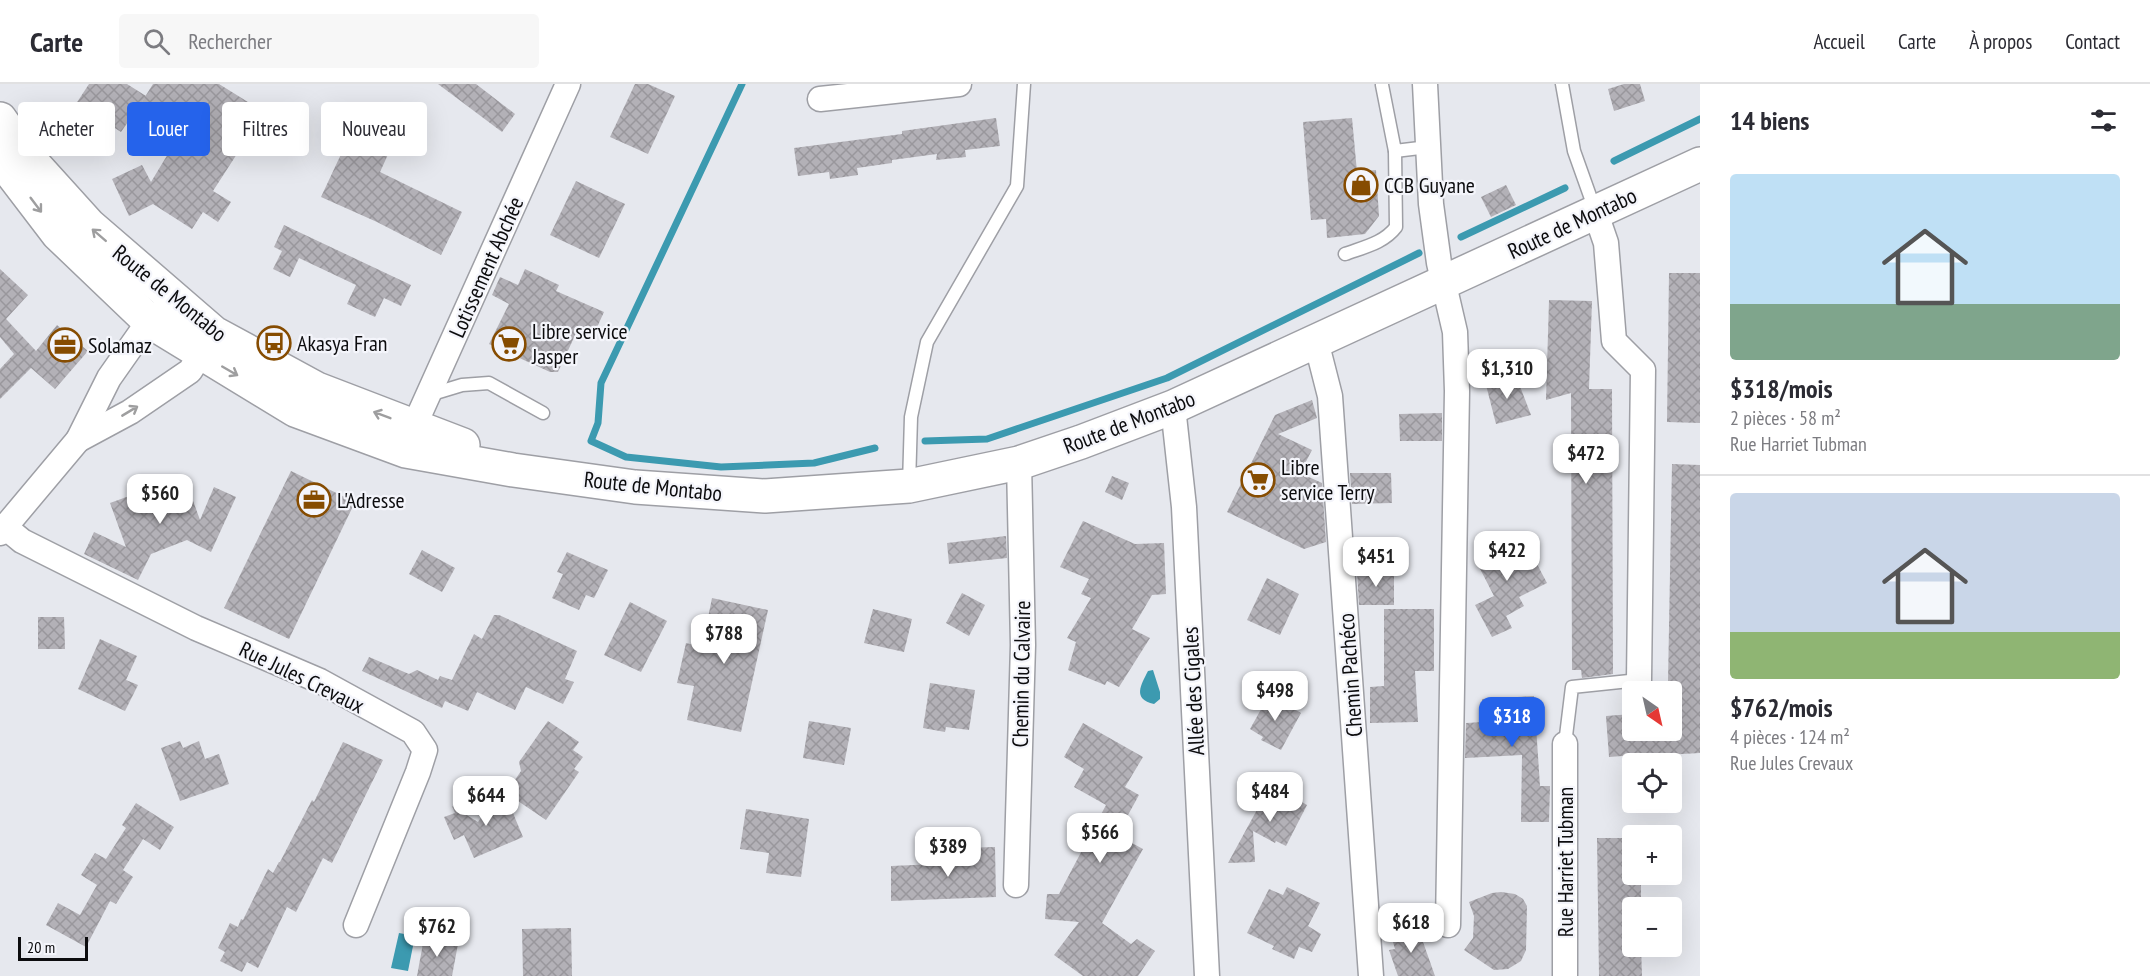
<!DOCTYPE html>
<html lang="fr">
<meta charset="utf-8">
<style>
:root{--surface:#fff;--page:#f7f7f7;--text:#2b2b33;--muted:#7c7c81;--line:#e1e1e2;--accent:#2563eb}
body{margin:0;font-family:"PT Sans Narrow",sans-serif;background:var(--page);color:var(--text);height:100vh;display:flex;flex-direction:column;font-size:22px;white-space:nowrap}
*{box-sizing:border-box;margin:0}
p{font-size:20px;color:var(--muted)}
.icon{flex:none;width:33px;height:33px;fill:none;stroke:currentColor;stroke-width:2;stroke-linecap:round;stroke-linejoin:round}
.map{position:relative;flex:1;overflow:hidden}
.panel{display:flex;flex-direction:column;background:var(--surface);width:450px}
.panel>*{flex:none}
.guide{position:absolute;left:18px;top:18px;width:570px;height:54px;display:flex;gap:12px}
.needle{width:39px;rotate:146deg}
.tools{position:absolute;left:1622px;top:597px;display:grid;gap:12px}
.tools a{display:grid;place-items:center;width:60px;height:60px;border-radius:6px;background:var(--surface);box-shadow:0 6px 24px #0002;font-size:30px}
.scale{position:absolute;left:18px;bottom:15px;width:70px;box-sizing:border-box;padding-left:6px;border:3px solid #0c0c0e;border-top:0;font-size:16px;line-height:21px;white-space:nowrap;color:#0c0c0e;-webkit-text-stroke:4px #f4f5fb;paint-order:stroke}
.price{position:absolute;translate:-50% -51px;padding:0 14px;border-radius:12px;background:#fff;color:#222;font-size:20px;line-height:39px;filter:drop-shadow(0 2px 3px #0008)}
.price::after{content:'';position:absolute;left:50%;top:36px;width:18px;height:14px;margin-left:-9px;background:inherit;clip-path:polygon(0 0,100% 0,50% 100%)}
.price.selected{background:var(--accent);color:#fff}
ul{padding:0;list-style:none}
li{display:grid;align-content:center;gap:12px;height:318px;padding:0 30px}
li+li{border-top:2px solid var(--line)}
li span{display:grid;place-items:center;height:186px;border-radius:6px;color:#555}
li>.icon{margin-inline-start:auto}
span .icon{width:108px;height:108px;fill:#fffc;stroke-width:1}
li b{font-size:26px}
h2{display:flex;justify-content:space-between;align-items:center;height:72px;padding:0 30px;font-size:26px}
.chip{padding:0 21px;border-radius:6px;background:var(--surface);box-shadow:0 6px 24px #0002;font-size:21px;line-height:54px}
.chip.selected{background:var(--accent);color:#fff}
header{display:flex;align-items:center;gap:36px;box-sizing:border-box;height:84px;padding:0 30px;background:var(--surface);border-bottom:2px solid var(--line)}
header strong{font-size:28px}
nav{display:flex;gap:33px;margin-inline-start:auto;font-size:21px}
.search{width:420px;height:54px;background:var(--page);display:flex;align-items:center;gap:15px;box-sizing:border-box;padding:0 21px;border-radius:6px;color:var(--muted);font-size:22px}
main{display:flex;flex:1;min-height:0}
.map>svg:first-child{display:block}
.water{fill:#3c9ab0}
.lines{fill:none;stroke-linecap:round;stroke-linejoin:round}
.stream{stroke:#3c9ab0;stroke-width:7}
.building{fill:url(#building-cross-hatch)}
.service-casing{stroke:#9e9fa5;stroke-width:15}
.minor-casing{stroke:#9e9fa5;stroke-width:27}
.secondary-casing{stroke:#9e9fa5;stroke-width:36}
.service{stroke:#fff;stroke-width:12}
.minor{stroke:#fff;stroke-width:24}
.secondary{stroke:#fff;stroke-width:33}
.oneway{stroke:#9e9e9f}
.labels{text-anchor:middle;dominant-baseline:central;stroke-width:4.5;stroke-linejoin:round;paint-order:stroke}
.poi-label{font-size:22px;fill:#0c0c0e;stroke:#f4f5fb;text-anchor:start}
.street-label{font-size:22px;fill:#0c0c0e;stroke:#f4f5fb}
</style>
<header>
<strong>Carte</strong>
<div class="search"><svg class="icon" aria-label="search" viewBox="0 0 24 24"><circle cx="10" cy="10" r="6"/><path d="M15 15l6 6"/></svg>Rechercher</div>
<nav><a>Accueil</a><a>Carte</a><a>À propos</a><a>Contact</a></nav>
</header>
<main>
<div class="map">
<svg width="1700" height="892" viewBox="0 0 1700 892">
<defs>
<pattern id="building-cross-hatch" width="8" height="8" patternUnits="userSpaceOnUse" patternTransform="scale(1.5)"><rect width="8" height="8" fill="#b3b1b7"/><path d="M0 0l8 8M0 8l8-8" fill="none" stroke="#99979c"/></pattern>
</defs>
<rect width="100%" height="100%" fill="#e6e8ee"/>
<!-- water -->
<g class="water">
<path d="M1153,586L1160,608V615L1154,620C1132,615 1141,601 1148,587Z"/>
<path d="M399,849L415,852L408,887L391,884Z"/>
</g>
<g class="lines">
<!-- stream -->
<g class="stream">
<path d="M742,0L601,299L598,339L591,357L626,373L721,383L814,379L875,364"/>
<path d="M1614,77L1700,35"/>
<path d="M1461,153L1565,104"/>
<path d="M925,357L987,355L1167,294L1419,169"/>
</g>
</g>
<!-- building -->
<g class="building">
<path d="M89,0H127L146,12L121,48L110,41L100,54L68,32Z"/>
<path d="M153,0H219L264,28L213,107L231,118L218,138L203,128L192,145L153,120L129,132L112,95L142,81L151,98L180,50L138,24Z"/>
<path d="M438,0H476L515,30L502,48Z"/>
<path d="M635,0H648L675,12L648,70L610,53Z"/>
<path d="M1624,0H1640L1645,17L1614,27L1608,5Z"/>
<path d="M996,34L1000,62L965,66L966,73L936,76L937,70L892,76V79L857,84L858,91L830,95L829,88L798,92L794,64L902,50V47Z"/>
<path d="M1352,34L1357,88L1376,86L1379,132L1365,150L1327,154L1326,135L1311,136L1303,38Z"/>
<path d="M357,36L396,53L380,88L462,128L441,171L377,138L321,113Z"/>
<path d="M576,97L625,120L599,174L550,151Z"/>
<path d="M1506,101L1516,121L1491,133L1481,113Z"/>
<path d="M284,141L411,201L401,222L384,214L375,233L347,220L356,201L299,174L290,193L273,185L282,167L274,163Z"/>
<path d="M0,185L28,211L6,235L36,267L57,241L88,267L55,305L31,284L0,315V285L14,270L0,253Z"/>
<path d="M525,185L559,201L556,207L604,228L593,252L578,245L558,288H550L489,260L509,220L492,211L500,193L518,201Z"/>
<path d="M1669,189H1700V339L1667,338Z"/>
<path d="M1549,216L1592,217L1589,305H1612L1613,590L1582,594L1581,586H1572L1571,309L1546,316Z"/>
<path d="M1516,292L1531,331L1496,340L1486,301Z"/>
<path d="M1312,316L1317,334L1278,350L1312,366L1300,389L1322,399L1326,458L1304,465L1227,428L1275,331Z"/>
<path d="M1442,329V357H1400L1399,330Z"/>
<path d="M1672,380L1700,381V669L1663,671L1662,669L1609,673L1606,632L1632,630V646H1671V597H1668Z"/>
<path d="M291,387L355,418L289,555L224,524Z"/>
<path d="M1350,389H1391L1392,419L1352,420Z"/>
<path d="M184,392L200,436L214,403L236,413L211,468L187,456L151,470L138,496L84,470L94,448L126,463L110,419Z"/>
<path d="M1112,392L1129,399L1122,416L1105,408Z"/>
<path d="M1083,437L1135,460L1164,459L1166,510L1152,511L1132,545L1150,554L1119,603L1107,597L1105,601L1068,586L1076,558L1067,554L1091,514L1081,510L1089,495L1060,483Z"/>
<path d="M1521,450L1547,499L1519,513L1524,522L1506,532L1512,544L1492,553L1475,521L1494,512L1475,475Z"/>
<path d="M1006,452L1007,474L949,480L947,459Z"/>
<path d="M422,466L455,484L442,508L409,490Z"/>
<path d="M567,468L608,486L594,514L586,511L579,526L552,514L563,490L557,488Z"/>
<path d="M1357,488H1394V521H1359Z"/>
<path d="M1267,494L1299,510L1280,551L1247,536Z"/>
<path d="M962,509L985,521L969,552L946,539Z"/>
<path d="M712,514L768,526L741,648L687,636L694,602L677,599L686,559L702,563Z"/>
<path d="M630,518L667,537L641,588L604,571Z"/>
<path d="M873,525L912,535L904,568L864,559Z"/>
<path d="M1384,525H1434V587H1415L1418,638L1370,639V603L1384,602Z"/>
<path d="M494,531H499L577,567L565,595L574,598L563,620L526,603L515,626L477,608L468,627L445,617L442,624L362,587L369,573L409,590L417,586L438,596L440,592L452,596L474,550L482,555Z"/>
<path d="M38,533H64L65,565H38Z"/>
<path d="M100,555L137,572L126,596L138,601L125,627L78,605Z"/>
<path d="M930,599L975,606L969,646L946,643L945,648L923,644Z"/>
<path d="M1269,611L1301,629L1281,666L1261,656L1263,653L1250,645Z"/>
<path d="M1534,612L1540,702H1550L1549,738H1521L1522,671L1465,674L1466,639L1483,638L1482,615Z"/>
<path d="M548,637L579,658L573,666L583,673L574,685L579,688L546,736L506,709L521,687L519,678Z"/>
<path d="M809,637L851,644L844,681L803,674Z"/>
<path d="M1083,639L1143,673L1125,703L1139,711L1117,751L1143,765L1102,839L1131,860L1137,855L1155,867L1138,892H1083L1054,871L1079,838L1045,835L1047,810H1059L1106,721L1074,703L1084,685L1064,673Z"/>
<path d="M180,657L183,664L199,657L205,675L219,670L229,700L180,717L161,664Z"/>
<path d="M343,658L383,676L332,779L323,774L296,828L287,823L258,884L247,878L242,888L220,877L225,868L218,864L230,839L238,843L241,835L243,836L268,785L273,789L279,778H280L312,716L314,718Z"/>
<path d="M1271,700L1307,721L1286,762L1276,757L1275,759L1253,747L1255,778L1228,779Z"/>
<path d="M505,710L523,753L474,774L464,751L454,756L444,733L455,729L452,722L478,738L493,716Z"/>
<path d="M136,719L174,743L160,766L143,755L123,786L133,793L116,820L110,817L86,863L46,841L58,819L80,831L97,801L81,791L95,769L106,775L126,744L122,741Z"/>
<path d="M746,725L809,735L801,793L766,789L769,769L740,765Z"/>
<path d="M1597,754H1632V790H1641V824H1632V862H1641L1642,892H1599Z"/>
<path d="M995,763L996,813L891,817V782L959,779L958,764Z"/>
<path d="M1287,803L1320,819L1308,842L1321,850L1312,868L1299,863L1294,875L1272,865L1274,862L1247,849L1269,805L1283,811Z"/>
<path d="M1501,808L1515,810L1523,815L1527,822L1526,866L1521,877L1508,885L1494,886L1464,866L1473,854L1474,832L1469,818L1492,809Z"/>
<path d="M1417,841L1435,892H1398L1389,866L1395,865L1391,851Z"/>
<path d="M571,844L572,892H523L522,845Z"/>
<path d="M424,854L458,860L452,892H417Z"/>
</g>
<g class="lines">
<!-- service casing -->
<g class="service-casing">
<g id="service">
<path d="M1562,0L1574,67L1595,126"/>
<path d="M1382,1L1395,67L1428,63"/>
<path d="M1345,170C1364,163 1384,159 1396,143L1395,67"/>
<path d="M429,311L462,301L489,299L543,329"/>
<path d="M909,401L911,333L927,258L1017,102L1024,0"/>
<path d="M1565,660L1572,603L1639,596"/>
</g>
</g>
<!-- minor casing -->
<g class="minor-casing">
<g id="minor">
<path d="M1425,0L1431,120L1439,179L1455,248L1457,307L1448,841"/>
<path d="M820,15L959,0"/>
<path d="M1595,127L1606,159L1614,257L1643,286L1639,596"/>
<path d="M1316,257L1330,312L1371,892"/>
<path d="M1173,323L1184,423L1207,892"/>
<path d="M78,356L130,328L190,287L210,256"/>
<path d="M410,357L420,329L568,0"/>
<path d="M5,443L22,457L196,544L320,597L413,648L425,666L418,688L356,841"/>
<path d="M0,449L78,356L109,294L149,237L162,227"/>
<path d="M1565,660V892"/>
<path d="M1016,801L1023,561L1019,379"/>
</g>
</g>
<!-- secondary casing -->
<g class="secondary-casing">
<g id="secondary">
<path d="M0,35L23,68L89,141L214,249L317,305L463,361"/>
<path d="M0,74L58,150L149,237L295,326L406,367L513,386L635,403L765,412L909,402L1019,379L1081,358L1173,323L1700,80"/>
</g>
</g>
<!-- service -->
<use href="#service" class="service"/>
<!-- minor -->
<use href="#minor" class="minor"/>
<!-- secondary -->
<use href="#secondary" class="secondary"/>
</g>
<!-- one-way arrows -->
<defs><path id="oneway-shaft" d="M-6 0H5M1.5-3L5.5 0L1.5 3" fill="none" stroke-width="1.6" stroke-linecap="round" stroke-linejoin="round" transform="scale(1.5)"/></defs>
<g class="oneway">
<use href="#oneway-shaft" transform="translate(36 121) rotate(53)"/>
<use href="#oneway-shaft" transform="translate(99 151) rotate(-139)"/>
<use href="#oneway-shaft" transform="translate(230 287) rotate(30)"/>
<use href="#oneway-shaft" transform="translate(130 327) rotate(-31)"/>
<use href="#oneway-shaft" transform="translate(382 331) rotate(-159)"/>
</g>
<!-- icons -->
<defs>
<g id="shop-ring" transform="scale(1.725)"><circle r="9.5" fill="#f4f5fb" stroke="#864c01" stroke-width="1.5"/><path d="M-5-2.5h2.3a2.7 3.5 0 0 1 5.4 0H5L5.5 6h-11ZM-1.5-2.5h3a1.5 2.3 0 0 0-3 0Z" fill="#864c01"/></g>
<g id="bus-ring" transform="scale(1.725)"><circle r="9.5" fill="#f4f5fb" stroke="#864c01" stroke-width="1.5"/><path d="M-5-6H5V4H4V6H2V4H-2V6H-4V4H-5ZM-3.5-4V0h7V-4ZM-3.5 1.2v1.5H-2V1.2ZM2 1.2v1.5H3.5V1.2Z" fill="#864c01"/></g>
<g id="supermarket-ring" transform="scale(1.725)"><circle r="9.5" fill="#f4f5fb" stroke="#864c01" stroke-width="1.5"/><path d="M-6-5.5h2.5l.6 2H6L4.5 2H-2.5L-4.4-4H-6ZM-1.5 3.2a1.3 1.3 0 1 0 .1 0ZM3 3.2a1.3 1.3 0 1 0 .1 0Z" fill="#864c01"/></g>
<g id="office-ring" transform="scale(1.725)"><circle r="9.5" fill="#f4f5fb" stroke="#864c01" stroke-width="1.5"/><path d="M-6-3h4V-5.5h4V-3h4V5H-6ZM-1-4.5V-3h2v-1.5ZM-6 0V1H6V0Z" fill="#864c01"/></g>
</defs>
<g fill-rule="evenodd">
<use href="#shop-ring" x="1361" y="101"/>
<use href="#bus-ring" x="274" y="259"/>
<use href="#supermarket-ring" x="509" y="260"/>
<use href="#office-ring" x="65" y="261"/>
<use href="#supermarket-ring" x="1258" y="396"/>
<use href="#office-ring" x="314" y="416"/>
</g>
<g class="labels">
<!-- poi labels -->
<g class="poi-label">
<text x="1384" y="101">CCB Guyane</text>
<text x="532" y="247">Libre service<tspan x="532" dy="25">Jasper</tspan></text>
<text x="297" y="259">Akasya Fran</text>
<text x="88" y="261">Solamaz</text>
<text x="1281" y="383">Libre<tspan x="1281" dy="25">service Terry</tspan></text>
<text x="337" y="416">L'Adresse</text>
</g>
<!-- street labels -->
<g class="street-label">
<text transform="translate(1572 139) rotate(-25)">Route de Montabo</text>
<text transform="translate(486 183) rotate(-66)">Lotissement Abchée</text>
<text transform="translate(170 209) rotate(39)">Route de Montabo</text>
<text transform="translate(1129 338) rotate(-21)">Route de Montabo</text>
<text transform="translate(653 402) rotate(6)">Route de Montabo</text>
<text transform="translate(1021 590) rotate(-89)">Chemin du Calvaire</text>
<text transform="translate(1350 591) rotate(-94)">Chemin Pachéco</text>
<text transform="translate(302 593) rotate(26)">Rue Jules Crevaux</text>
<text transform="translate(1193 607) rotate(-93)">Allée des Cigales</text>
<text transform="translate(1565 778) rotate(-90)">Rue Harriet Tubman</text>
</g>
</g>
</svg>
<div class="tools">
<a><svg class="needle" viewBox="-14 -14 28 28"><path d="M0-13l5 13h-10z" fill="#e53935"/><path d="M0 13l5-13h-10z" fill="#7c7c81"/></svg></a>
<a><svg class="icon" aria-label="locate" viewBox="0 0 24 24"><circle cx="12" cy="12" r="6"/><path d="M12 2v4M12 18v4M2 12h4M18 12h4"/></svg></a>
<a>+</a>
<a>−</a>
</div>
<div class="scale">20 m</div>
<b class="price" style="left:1507px;top:316px">$1,310</b>
<b class="price" style="left:1586px;top:401px">$472</b>
<b class="price" style="left:160px;top:441px">$560</b>
<b class="price" style="left:1507px;top:498px">$422</b>
<b class="price" style="left:1376px;top:504px">$451</b>
<b class="price" style="left:724px;top:581px">$788</b>
<b class="price" style="left:1275px;top:638px">$498</b>
<b class="price selected" style="left:1512px;top:664px">$318</b>
<b class="price" style="left:1270px;top:739px">$484</b>
<b class="price" style="left:486px;top:743px">$644</b>
<b class="price" style="left:1100px;top:780px">$566</b>
<b class="price" style="left:948px;top:794px">$389</b>
<b class="price" style="left:1411px;top:870px">$618</b>
<b class="price" style="left:437px;top:874px">$762</b>
<div class="guide">
<a class="chip">Acheter</a>
<a class="chip selected">Louer</a>
<a class="chip">Filtres</a>
<a class="chip">Nouveau</a>
</div>
</div>
<section class="panel">
<h2>14 biens<svg class="icon" aria-label="filters" viewBox="0 0 24 24"><path d="M4 7h16M4 17h16"/><circle cx="9" cy="7" r="2"/><circle cx="15" cy="17" r="2"/></svg></h2>
<ul>
<li><span style="background:linear-gradient(#bfe0f5 70%,#7fa58c 0)"><svg class="icon" aria-label="home" viewBox="0 0 24 24"><path d="M3 11l9-7 9 7M6 9v11h12V9"/></svg></span><div><b>$318/mois</b><p>2 pièces · 58 m²</p><p>Rue Harriet Tubman</p></div></li>
<li><span style="background:linear-gradient(#c9d6e8 75%,#8fb573 0)"><svg class="icon" aria-label="home" viewBox="0 0 24 24"><path d="M3 11l9-7 9 7M6 9v11h12V9"/></svg></span><div><b>$762/mois</b><p>4 pièces · 124 m²</p><p>Rue Jules Crevaux</p></div></li>
</ul>
</section>
</main>
